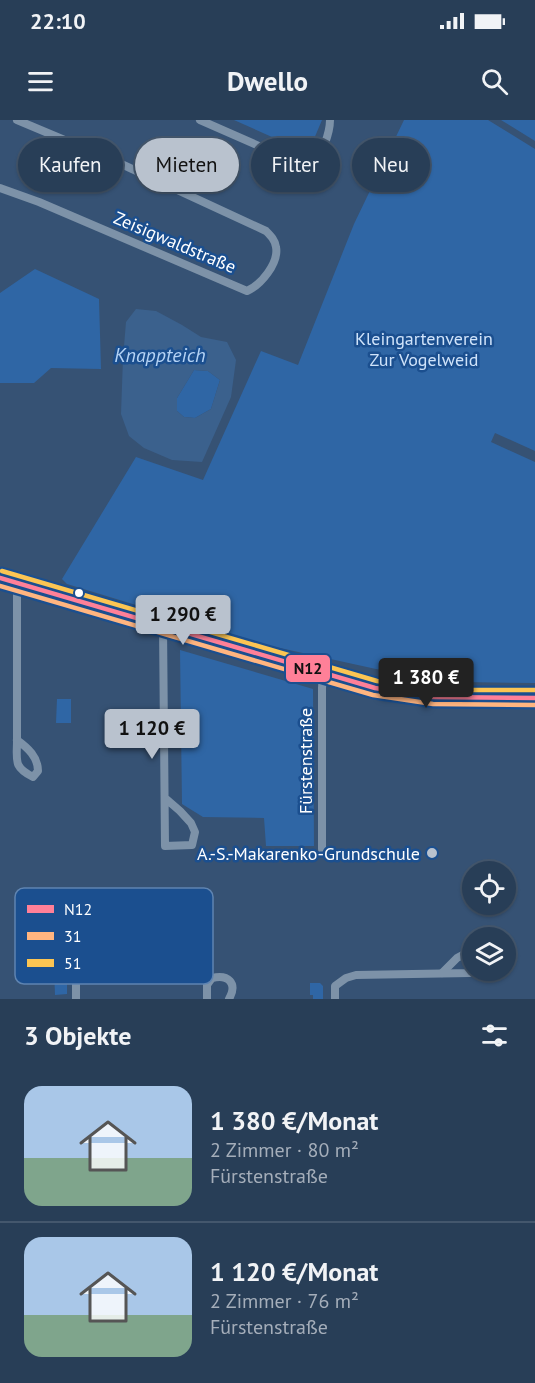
<!DOCTYPE html>
<html lang="de">
<meta charset="utf-8">
<style>
:root{--surface:#283e57;--page:#30455d;--text:#f1f3f6;--muted:#a5aeba;--line:#44576d;--accent:#b9c2ce}
body{margin:0;font-family:"PT Sans",sans-serif;background:var(--page);color:var(--text);height:100vh;display:flex;flex-direction:column;font-size:22px;white-space:nowrap}
*{box-sizing:border-box;margin:0}
p{font-size:20px;color:var(--muted)}
.icon{flex:none;width:33px;height:33px;fill:none;stroke:currentColor;stroke-width:2;stroke-linecap:round;stroke-linejoin:round}
.map{position:relative;height:879px;overflow:hidden}
.drawer{display:flex;flex-direction:column;background:var(--surface);flex:1}
.drawer>*{flex:none}
.banner{position:absolute;left:18px;top:18px;width:500px;height:54px;display:flex;gap:12px}
.buttons{position:absolute;left:462px;top:741px;display:grid;gap:12px}
.buttons a{display:grid;place-items:center;width:54px;height:54px;border-radius:50%;background:var(--surface);box-shadow:0 2px 4px #0004,0 0 0 2px var(--line);font-size:30px}
.price{position:absolute;translate:-50% -51px;padding:0 14px;border-radius:6px;background:var(--accent);color:#111;font-size:20px;line-height:39px;filter:drop-shadow(0 2px 3px #0008)}
.price::after{content:'';position:absolute;left:50%;top:36px;width:18px;height:14px;margin-left:-9px;background:inherit;clip-path:polygon(0 0,100% 0,50% 100%)}
.price.selected{background:#222;color:#fff}
ul{padding:0;list-style:none}
li{display:flex;align-items:center;gap:18px;height:150px;padding:0 24px}
li+li{border-top:2px solid var(--line)}
li span{display:grid;place-items:center;flex:none;width:168px;height:120px;border-radius:18px;color:#555}
li>.icon{margin-inline-start:auto}
span .icon{width:72px;height:72px;fill:#fffc;stroke-width:1}
li b{font-size:26px}
h2{display:flex;justify-content:space-between;align-items:center;height:72px;padding:0 24px;font-size:26px}
.chip{padding:0 21px;border-radius:27px;background:var(--surface);box-shadow:0 2px 4px #0004,0 0 0 2px var(--line);font-size:21px;line-height:54px}
.chip.selected{background:var(--accent);color:#111}
.status{display:flex;justify-content:space-between;align-items:center;height:42px;padding:0 30px;background:var(--surface);direction:ltr}
.status svg{height:16px;fill:currentColor}
header{display:flex;justify-content:space-between;align-items:center;height:78px;padding:0 24px;background:var(--surface);font-size:27px;font-weight:600}
.map>svg:first-child{display:block}
.green{fill:#2f66a5}
.water{fill:#3b618d;fill-rule:evenodd}
.lines{fill:none;stroke-linecap:round;stroke-linejoin:round}
.minor{stroke:#7d92a8;stroke-width:8}
.bus-1-casing{stroke:#1b4f8f;stroke-width:9}
.bus-2-casing{stroke:#1b4f8f;stroke-width:9}
.bus-3-casing{stroke:#1b4f8f;stroke-width:9}
.bus-1{stroke:#ff8098;stroke-width:4.5}
.bus-2{stroke:#ffb580;stroke-width:4.5}
.bus-3{stroke:#fcc553;stroke-width:4.5}
.bus-dot{fill:#fff;stroke:#1b4f8f;stroke-width:2}
.poi-dot{fill:#b9c2ce;stroke:#1b4f8f;stroke-width:2}
.labels{text-anchor:middle;dominant-baseline:central;stroke-width:5;stroke-linejoin:round;paint-order:stroke}
.street-label{font-size:18px;fill:#fff;stroke:#1b4f8f}
.park-label{font-size:18px;fill:#cfe3fa;stroke:#1b4f8f}
.poi-label{font-size:18px;fill:#fff;stroke:#1b4f8f;text-anchor:end}
.water-label{font-size:20px;font-style:italic;fill:#b5d3f5;stroke:#1b4f8f}
.key{fill:#1b4f8f;stroke:#5f84b1;stroke-width:1.5}
.key-label{font-size:16px;fill:#fff}
.line-badge{stroke:#1b4f8f;stroke-width:2}
.pale-badge-label{font-size:16px;text-anchor:middle;font-weight:bold;fill:#111}
</style>
<div class="status"><b>22:10</b><svg viewBox="0 0 49 12"><path d="M0 12V9h3v3zM5 12V6h3v6zM10 12V3h3v9zM15 12V0h3v12zM26 1h20v11H26zM47 4h2v5h-2z"/></svg></div>
<header><svg class="icon" aria-label="menu" viewBox="0 0 24 24"><path d="M4 6h16M4 12h16M4 18h16"/></svg>Dwello<svg class="icon" aria-label="search" viewBox="0 0 24 24"><circle cx="10" cy="10" r="6"/><path d="M15 15l6 6"/></svg></header>
<div class="map">
<svg width="535" height="879" viewBox="0 0 535 879">
<rect width="100%" height="100%" fill="#365274"/>
<!-- green -->
<g class="green">
<path d="M234,0H322L308,33Z"/>
<path d="M404,0H488L535,29V331L495,313L491,322L535,342V563L462,562L376,549L271,526L67,464L62,459L136,337L203,360L261,231L298,245L354,104Z"/>
<path d="M501,0H535V21Z"/>
<path d="M35,149L99,179L101,249L51,248L34,263H0V173Z"/>
<path d="M194,250L208,251L220,260L211,289L195,298L184,297L177,291V278Z"/>
<path d="M180,530L313,569L314,726H266L264,698L203,697L182,684Z"/>
<path d="M57,579H71V603H56Z"/>
<path d="M64,847L67,849V874L55,875L54,847Z"/>
<path d="M310,863H320L323,866V879H313V875H310Z"/>
</g>
<!-- water -->
<path class="water" d="M136,189L156,191L182,205L201,217L227,222L236,240L231,277L202,342L172,340L144,328L129,316L121,294L123,238L126,202ZM194,250L208,251L220,260L211,289L195,298L184,297L177,291V278Z"/>
<g class="lines">
<!-- minor -->
<g class="minor">
<path d="M200,0L302,45C304,45 310,45 311,44C322,39 330,11 330,0"/>
<path d="M0,68L39,82L247,171C261,165 279,143 276,127C275,120 271,116 266,111L117,42L17,0"/>
<path d="M0,458L375,568L433,577L535,578"/>
<path d="M17,462V620C17,641 13,647 33,657L38,651C38,637 28,628 17,620"/>
<path d="M163,505L165,726L192,725L195,712L191,703L180,691L165,678"/>
<path d="M322,729V568L323,553"/>
<circle cx="91" cy="816" r="18"/>
<path d="M442,853L457,838L468,832L472,834"/>
<path d="M76,879V840L79,830"/>
<path d="M207,879V865L212,858C228,854 238,863 229,879"/>
<path d="M335,879V866L346,858L356,855L470,853L476,850"/>
</g>
<!-- bus-1 casing -->
<g class="bus-1-casing">
<path id="bus-1" d="M0,458L375,568L433,577L535,578"/>
</g>
<!-- bus-2 casing -->
<g class="bus-2-casing">
<path id="bus-2" d="M0,466L373,575L433,584L535,585"/>
</g>
<!-- bus-3 casing -->
<g class="bus-3-casing">
<path id="bus-3" d="M2,451L377,561L434,570H535"/>
</g>
<!-- bus-1 -->
<use href="#bus-1" class="bus-1"/>
<!-- bus-2 -->
<use href="#bus-2" class="bus-2"/>
<!-- bus-3 -->
<use href="#bus-3" class="bus-3"/>
</g>
<!-- markers -->
<circle class="bus-dot" cx="79" cy="473" r="5"/>
<circle class="poi-dot" cx="432" cy="733" r="6"/>
<g class="labels">
<!-- street labels -->
<g class="street-label">
<text transform="translate(175 122) rotate(23)">Zeisigwaldstraße</text>
<text transform="translate(305 641) rotate(-90)">Fürstenstraße</text>
</g>
<!-- park labels -->
<g class="park-label">
<text x="424" y="218">Kleingartenverein<tspan x="424" dy="21">Zur Vogelweid</tspan></text>
</g>
<!-- poi labels -->
<g class="poi-label">
<text x="420" y="733">A.-S.-Makarenko-Grundschule</text>
</g>
<!-- water labels -->
<g class="water-label">
<text x="160" y="235">Knappteich</text>
</g>
</g>
<!-- legend -->
<rect x="15" y="768" width="198" height="96" rx="9" class="key"/>
<rect x="27" y="785" width="27" height="8" fill="#ff8098"/>
<rect x="27" y="812" width="27" height="8" fill="#ffb580"/>
<rect x="27" y="839" width="27" height="8" fill="#fcc553"/>
<g class="key-label">
<text x="64" y="795">N12</text>
<text x="64" y="822">31</text>
<text x="64" y="849">51</text>
</g>
<rect class="line-badge" x="285" y="534" width="46" height="29" rx="6" fill="#ff8098"/>
<g class="pale-badge-label">
<text x="308" y="554">N12</text>
</g>
</svg>
<div class="buttons">
<a><svg class="icon" aria-label="locate" viewBox="0 0 24 24"><circle cx="12" cy="12" r="6"/><path d="M12 2v4M12 18v4M2 12h4M18 12h4"/></svg></a>
<a><svg class="icon" aria-label="layers" viewBox="0 0 24 24"><path d="M12 4l9 5-9 5-9-5zM3 14l9 5 9-5"/></svg></a>
</div>
<b class="price" style="left:183px;top:526px">1 290 €</b>
<b class="price selected" style="left:426px;top:589px">1 380 €</b>
<b class="price" style="left:152px;top:640px">1 120 €</b>
<div class="banner">
<a class="chip">Kaufen</a>
<a class="chip selected">Mieten</a>
<a class="chip">Filter</a>
<a class="chip">Neu</a>
</div>
</div>
<section class="drawer">
<h2>3 Objekte<svg class="icon" aria-label="filters" viewBox="0 0 24 24"><path d="M4 7h16M4 17h16"/><circle cx="9" cy="7" r="2"/><circle cx="15" cy="17" r="2"/></svg></h2>
<ul>
<li><span style="background:linear-gradient(#a9c7e8 60%,#7fa58c 0)"><svg class="icon" aria-label="home" viewBox="0 0 24 24"><path d="M3 11l9-7 9 7M6 9v11h12V9"/></svg></span><div><b>1 380 €/Monat</b><p>2 Zimmer · 80 m²</p><p>Fürstenstraße</p></div></li>
<li><span style="background:linear-gradient(#a9c7e8 65%,#7fa58c 0)"><svg class="icon" aria-label="home" viewBox="0 0 24 24"><path d="M3 11l9-7 9 7M6 9v11h12V9"/></svg></span><div><b>1 120 €/Monat</b><p>2 Zimmer · 76 m²</p><p>Fürstenstraße</p></div></li>
</ul>
</section>
